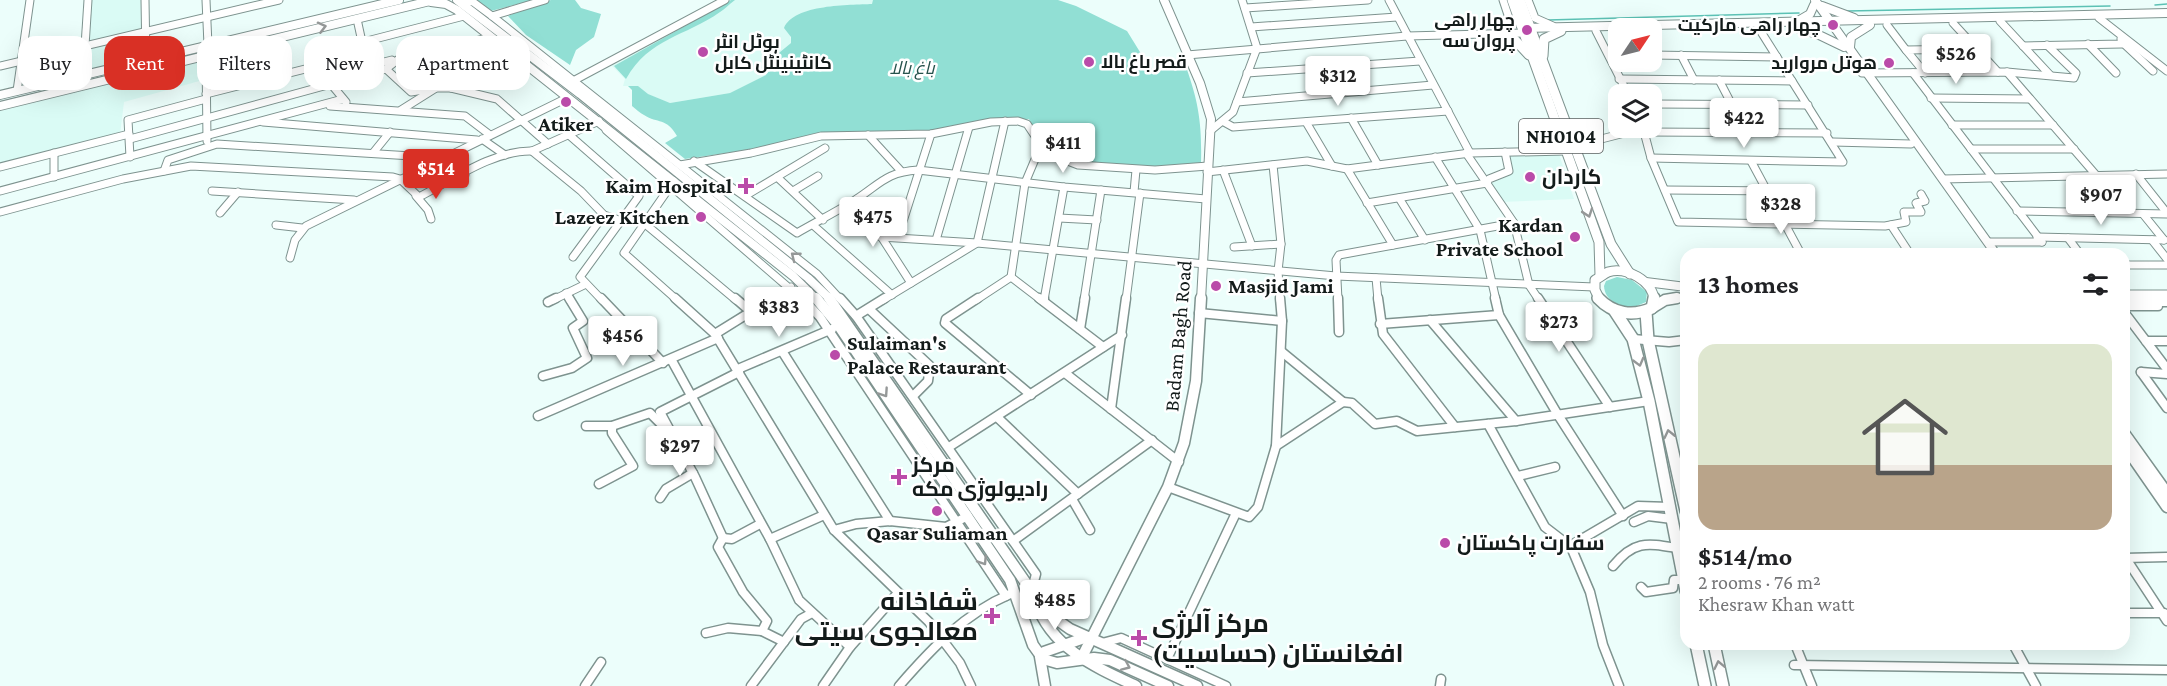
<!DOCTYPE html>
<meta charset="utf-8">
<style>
:root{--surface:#fff;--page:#f6f6f6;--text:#202124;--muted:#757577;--line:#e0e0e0;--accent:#d93025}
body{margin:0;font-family:"Crimson Pro",Cairo,serif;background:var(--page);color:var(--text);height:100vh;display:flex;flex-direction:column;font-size:22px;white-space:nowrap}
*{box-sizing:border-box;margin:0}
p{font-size:20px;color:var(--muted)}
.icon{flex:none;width:33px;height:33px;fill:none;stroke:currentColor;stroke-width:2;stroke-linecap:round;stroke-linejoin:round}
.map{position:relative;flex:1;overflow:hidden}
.side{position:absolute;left:1680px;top:248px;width:450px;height:402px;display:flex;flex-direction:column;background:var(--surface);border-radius:18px;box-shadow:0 6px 24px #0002}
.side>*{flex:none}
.hud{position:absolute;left:18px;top:36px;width:570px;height:54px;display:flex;gap:12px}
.needle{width:39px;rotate:55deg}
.buttons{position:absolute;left:1608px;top:18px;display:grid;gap:12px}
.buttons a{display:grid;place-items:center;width:54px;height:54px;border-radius:12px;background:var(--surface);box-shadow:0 6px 24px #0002;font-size:30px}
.price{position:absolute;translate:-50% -51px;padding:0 14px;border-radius:6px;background:#fff;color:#222;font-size:20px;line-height:39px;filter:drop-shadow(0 2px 3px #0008)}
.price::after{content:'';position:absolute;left:50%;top:36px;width:18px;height:14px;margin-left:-9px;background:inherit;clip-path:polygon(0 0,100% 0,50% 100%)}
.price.current{background:var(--accent);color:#fff}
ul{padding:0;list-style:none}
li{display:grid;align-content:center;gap:12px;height:318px;padding:0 18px}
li+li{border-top:2px solid var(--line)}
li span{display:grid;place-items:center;height:186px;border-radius:18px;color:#555}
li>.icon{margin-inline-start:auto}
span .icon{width:108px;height:108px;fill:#fffc;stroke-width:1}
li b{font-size:26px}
h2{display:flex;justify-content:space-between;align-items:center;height:72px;padding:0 18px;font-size:26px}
.pill{padding:0 21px;border-radius:18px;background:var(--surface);box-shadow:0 6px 24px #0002;font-size:21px;line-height:54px}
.pill.current{background:var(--accent);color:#fff}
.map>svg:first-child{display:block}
.built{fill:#dafbf5}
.green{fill:#91dfd4}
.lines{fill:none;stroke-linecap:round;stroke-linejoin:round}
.stream{stroke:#5cc1b4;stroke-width:1.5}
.minor-far1-casing{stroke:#7e938f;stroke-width:9}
.minor-casing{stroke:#7e938f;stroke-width:11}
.major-far1-casing{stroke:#7e938f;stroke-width:10}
.major-casing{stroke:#7e938f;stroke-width:13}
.highway-far1-casing{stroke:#7e938f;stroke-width:11}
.highway-casing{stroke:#7e938f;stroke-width:14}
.minor-far1{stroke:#fff;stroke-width:7}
.minor{stroke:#fff;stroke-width:8}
.major-far1{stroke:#fff;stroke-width:8}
.major{stroke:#fff;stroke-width:10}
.highway-far1{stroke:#fff;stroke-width:9}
.highway{stroke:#fff;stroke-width:11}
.oneway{stroke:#959898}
.poi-dot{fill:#ba4ba9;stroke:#fff;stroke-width:2}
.labels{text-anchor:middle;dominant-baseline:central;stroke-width:5;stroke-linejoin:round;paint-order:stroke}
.far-poi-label{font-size:18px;font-weight:bold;fill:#131b1a;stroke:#fff;text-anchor:end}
.far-park-label{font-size:18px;font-style:italic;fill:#26534d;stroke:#fff}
.shield{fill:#fff;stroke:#5a5f5f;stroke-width:1.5}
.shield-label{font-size:20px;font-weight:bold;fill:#131b1a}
.poi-label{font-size:21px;font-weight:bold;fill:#131b1a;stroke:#fff;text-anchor:start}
.street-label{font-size:21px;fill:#131b1a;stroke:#fff}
.near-poi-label{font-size:26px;font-weight:bold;fill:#131b1a;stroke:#fff;text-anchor:end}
</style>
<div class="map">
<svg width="2167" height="686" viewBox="0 0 2167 686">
<rect width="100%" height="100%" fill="#ecfefb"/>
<!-- built -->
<g class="built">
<path d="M91,0H143L142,29L87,42Z"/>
<path d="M718,0H873V4L826,7L807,11L789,20L791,43L774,57L766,75L730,93L670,103L647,94L636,86H623L625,79L609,63Z"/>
<path d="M141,33V58L22,87L25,61Z"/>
<path d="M202,61L203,80L124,102L120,135L0,166V111Z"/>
<path d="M1558,151L1574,199L1501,202L1489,179L1509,171L1505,152Z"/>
</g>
<!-- green -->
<g class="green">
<path d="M474,0H533L491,11Z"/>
<path d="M551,0H575L581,8L601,14L594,37L576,50L570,65L526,35L508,16L530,6Z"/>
<path d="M731,0H735C729,4 725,9 720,12C685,37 650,37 626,79L614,66Z"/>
<path d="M873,0H1058L1076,6L1127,31L1148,65L1156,71L1186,67C1199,103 1202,125 1201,164L1146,169L1104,167L1060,158L1036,136L1029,119L949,130L823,135L817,133L760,148L685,159L665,143L677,136C666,117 658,124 644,115C640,113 636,109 632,106V90L628,86H638L648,94L670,103L730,93L766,75L774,57L791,43V37L784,28C794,4 850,5 872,4Z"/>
<path d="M403,1L407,4L172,60L229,43Z"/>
<path d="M1617,277L1632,280L1647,292L1646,302L1632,308C1618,306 1605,301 1604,286L1606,281Z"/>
</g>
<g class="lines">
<!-- stream -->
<g class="stream">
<path d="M2155,5L2167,4"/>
<path d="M1847,11L2110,6"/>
<path d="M1548,20L1799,13"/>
</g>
<!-- minor-far1 casing -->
<g class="minor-far1-casing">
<g id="minor-far1">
<path d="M145,0L146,60"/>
<path d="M206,0L208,45"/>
<path d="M461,0L473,2L492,16L817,274L841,300"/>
<path d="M1389,0L1470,153"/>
<path d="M1528,0L1535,18L1553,26"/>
<path d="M1245,8L1368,0"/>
<path d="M492,16L545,0"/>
<path d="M2099,18L2167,71"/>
<path d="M357,19L369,74"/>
<path d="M2000,21L2050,75"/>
<path d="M1953,23L1998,72"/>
<path d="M1887,25L1906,50"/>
<path d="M1251,27L1397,17"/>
<path d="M1500,29L1510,21L1503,0"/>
<path d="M1596,31L1628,94"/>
<path d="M363,42L464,16"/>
<path d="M2123,43L2153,71"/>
<path d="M2088,44L2116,73"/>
<path d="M85,46L88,0"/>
<path d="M2023,46L2122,44L2121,39"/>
<path d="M1187,55L1407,36L1524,33"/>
<path d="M1652,55L1777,57"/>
<path d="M1681,55L1694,80"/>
<path d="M206,56L207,141"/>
<path d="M431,60L471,42L491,37"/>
<path d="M436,65L476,46"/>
<path d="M0,66L279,0"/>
<path d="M368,66L392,60"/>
<path d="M2007,72L2096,175"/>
<path d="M1247,73L1420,61"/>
<path d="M1862,73L2007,72L2074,78L2076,73L2047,45"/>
<path d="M1913,73L2042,242"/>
<path d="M1925,73L1906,50L1976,49"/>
<path d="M1619,79L1792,81"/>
<path d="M446,80L436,88L411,92L386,69L400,58L426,57L443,72L451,88"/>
<path d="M1719,80L1732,105"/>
<path d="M573,81L725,0"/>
<path d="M331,84L346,102"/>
<path d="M17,91L30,0"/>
<path d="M206,94L365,54"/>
<path d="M1931,98L2030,99"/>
<path d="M1237,102L1433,85"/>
<path d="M1652,104L1808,105"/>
<path d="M330,106L465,116L490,135"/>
<path d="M401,110L436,88H451L497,99L548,144"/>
<path d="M1351,118L1378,165"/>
<path d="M263,122L477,140"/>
<path d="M1224,122L1233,127L1448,111"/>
<path d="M1306,122L1332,166"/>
<path d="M1952,125H2053"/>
<path d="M1643,128L1651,158L1678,222L1885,226L1906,222L1904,212H1921L1916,203L1925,201L1921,194"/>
<path d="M606,130L803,300"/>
<path d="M1210,131L1233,112L1257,48L1242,0"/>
<path d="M1645,132L1827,133"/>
<path d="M568,134L639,196L580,277L602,300"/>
<path d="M868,135L901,171"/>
<path d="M130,139L386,69"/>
<path d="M482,139L505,155"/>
<path d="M1833,142L1911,144"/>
<path d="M1574,146L1644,128"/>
<path d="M1971,149H2074"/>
<path d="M532,151L581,191L604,215L622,221"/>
<path d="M54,153V177"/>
<path d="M373,153L390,132"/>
<path d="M1466,153L1514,223L1529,285L1539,300"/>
<path d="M130,157L128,120L206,99"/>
<path d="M1435,157L1480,230L1496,300"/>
<path d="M1651,158L1843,162L1758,27"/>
<path d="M694,161L797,233C816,222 836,212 855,200C880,184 886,172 918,170L1064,187L1206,199"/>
<path d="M1751,161L1801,254"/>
<path d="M680,165L751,153L821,136L931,134L991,122L1018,121L1027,124L1041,145L1060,158L1078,165L1155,170L1208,166"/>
<path d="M1273,165L1281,244L1278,271L1280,300"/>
<path d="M0,167L129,134"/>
<path d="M1347,169L1393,245"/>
<path d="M1223,170L1252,246"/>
<path d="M164,171L168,160L217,144L444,158L465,175"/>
<path d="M1207,172L1307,161L1347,169L1470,153L1566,151"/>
<path d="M2136,174L2167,213"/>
<path d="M777,177L823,220"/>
<path d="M1943,179L2167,174"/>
<path d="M674,181L624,253L677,300"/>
<path d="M1665,190L1790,191"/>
<path d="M0,191L343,99"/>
<path d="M212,191L354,200"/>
<path d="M793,191L818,176"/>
<path d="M1134,192L1136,170"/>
<path d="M416,196L428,210L431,219"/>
<path d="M745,196L825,148"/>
<path d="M1399,198L1425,240"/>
<path d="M857,199L911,283"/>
<path d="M1367,203L1487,183L1489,179L1509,171L1505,152"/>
<path d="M2017,211L2167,214"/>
<path d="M0,212L123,179L191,166L393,177L400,179L419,197C452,180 494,150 532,151L599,121"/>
<path d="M220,213L238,192"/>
<path d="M2143,214L2164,240"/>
<path d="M1059,218L1097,220"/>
<path d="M644,223L736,300"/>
<path d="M276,225L302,228"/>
<path d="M813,225L892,295"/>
<path d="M1891,225L1910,254"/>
<path d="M881,237L977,243L1336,276L1594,287"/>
<path d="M898,237L931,134"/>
<path d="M2037,237L2164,240"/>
<path d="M2068,238L2080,254"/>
<path d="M936,240L969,127"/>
<path d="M2152,240L2167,259"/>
<path d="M1988,242H2042"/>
<path d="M1234,247L1281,244"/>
<path d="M573,257L604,215"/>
<path d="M290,258L295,240L306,226L567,98"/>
<path d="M2124,265H2167"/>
<path d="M1011,277L1025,183L1041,145"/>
<path d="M1011,277L1041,300"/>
<path d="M1376,278L1378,300"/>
<path d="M566,293L570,300"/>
<path d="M2124,294H2167"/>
<path d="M553,300L586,284"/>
<path d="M770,300L791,287"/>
<path d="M883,300L977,243L1005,121"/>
<path d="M976,300L1011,277"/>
<path d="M1044,300L1064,187"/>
<path d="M1084,300L1101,190"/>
<path d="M1126,300L1140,193"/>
<path d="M1338,300L1336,260L1339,255L1514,223"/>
</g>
</g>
<!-- minor casing -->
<g class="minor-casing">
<g id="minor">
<path d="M601,298L663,363"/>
<path d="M675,298L715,334L834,530L929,622L960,663L971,686"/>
<path d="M735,298L750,311"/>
<path d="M802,298L820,317L1006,596"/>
<path d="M840,298L856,316L1036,574L1032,589"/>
<path d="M978,298L946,319L945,323L1031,395"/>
<path d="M1039,298L1103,347"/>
<path d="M1338,298L1339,332"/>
<path d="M1378,298L1383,334L1455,427"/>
<path d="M1495,298L1499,315L1558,415L1623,516"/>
<path d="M1538,298L1610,407"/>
<path d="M1044,301V298"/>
<path d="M548,302L556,298"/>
<path d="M2124,306H2158"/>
<path d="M869,309L930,366L928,381L913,396"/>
<path d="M2124,312L2167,369"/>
<path d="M1199,313L1282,321"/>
<path d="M856,316L885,298"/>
<path d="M1430,320L1516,421"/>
<path d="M1380,324L1499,315"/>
<path d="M1080,329L1085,298"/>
<path d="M715,334L773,298"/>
<path d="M1633,339L1669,342L1686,340"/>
<path d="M2146,341H2167"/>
<path d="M782,351L890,521"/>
<path d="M1282,352L1343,402"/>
<path d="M671,359L770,539L799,600L850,647"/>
<path d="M738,369L832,329"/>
<path d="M2141,372L2167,408"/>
<path d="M2141,372L2167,374"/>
<path d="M1065,373L1179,462"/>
<path d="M543,376L572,368L587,358L573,328L583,321L569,298"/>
<path d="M1111,409L1126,298"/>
<path d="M538,416L718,338"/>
<path d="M997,417L1078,494"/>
<path d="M1488,424L1545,527L1571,547L1590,592L1603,645L1619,686"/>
<path d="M586,426H612L650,413L663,426"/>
<path d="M1276,446L1282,321L1280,298"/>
<path d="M949,447L1122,335"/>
<path d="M1518,476L1555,467"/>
<path d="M599,484L633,466L612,433V426"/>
<path d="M1168,487L1249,517L1258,507L1276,446L1343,402L1352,403L1375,424L1397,421L1417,431L1516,421L1649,401"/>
<path d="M660,498L666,489L693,473"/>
<path d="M1072,499L1090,530"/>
<path d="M1634,522L1648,516L1672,519"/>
<path d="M834,530L856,524L890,521L946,527L968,516"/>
<path d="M723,538L695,477L660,412L739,372"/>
<path d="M723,538L718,547L743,592L767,621L762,631L784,642"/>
<path d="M723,538L732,539L760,524"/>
<path d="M770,539L824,515"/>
<path d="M1013,541L1152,440"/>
<path d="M1570,546L1638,506L1670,507"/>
<path d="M2125,557L2167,621"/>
<path d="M2124,558L2167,557"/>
<path d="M1613,566C1634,540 1647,543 1677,548"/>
<path d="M1641,587L1646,592L1673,588L1674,580H1684"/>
<path d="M2124,613H2164"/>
<path d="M706,633L728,628L762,631"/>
<path d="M1102,643L1121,638L1226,686"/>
<path d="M1795,644L1812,686"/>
<path d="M2013,644L2036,686"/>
<path d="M1167,659L1236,513"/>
<path d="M1794,665L2167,670"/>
<path d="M585,686L601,662"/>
<path d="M751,686L801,619L812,613"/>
<path d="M823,686L850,647L897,594"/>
<path d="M899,686C932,648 964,614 1010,594"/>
<path d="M1440,686L1441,679"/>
</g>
</g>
<!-- major-far1 casing -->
<g class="major-far1-casing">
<g id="major-far1">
<path d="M457,0L580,94L808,278L831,300"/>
<path d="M1164,0L1200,83L1211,119L1201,300"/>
<path d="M1815,0L1996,254"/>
<path d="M431,2L446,4L457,10L793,276L817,300"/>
<path d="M1822,6L1854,18"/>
<path d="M1798,21L1810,14L1814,5"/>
<path d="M1793,27L1817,34L1844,47"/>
<path d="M1525,28L2167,13"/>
<path d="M1850,47L1851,37L1870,25"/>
<path d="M0,95L399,0"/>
<path d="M0,106L434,0"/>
<path d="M1646,282L1686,287"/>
<path d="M1667,300L1686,297"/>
</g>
</g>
<!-- major casing -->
<g class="major-casing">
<g id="major">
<path d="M816,298L839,326L1010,580L1033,645L1043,659L1057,663L1094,658L1110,660L1168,686"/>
<path d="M829,298L1046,612L1070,629L1197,686"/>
<path d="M2124,301H2167"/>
<path d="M1652,308L1665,300L1677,298"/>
<path d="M2124,433L2167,493"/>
<path d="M2124,445L2167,507"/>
<path d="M1036,602C1051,648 1095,667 1136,686"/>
<path d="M1081,659L1168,487L1184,443L1196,381L1201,298"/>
<path d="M1045,686L1040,657L1044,652L1087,637"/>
</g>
</g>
<!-- highway-far1 casing -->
<g class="highway-far1-casing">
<g id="highway-far1">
<path d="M1512,0L1599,242L1600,275"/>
<path d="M1520,0L1611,244L1630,274"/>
<path d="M1502,33L1515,40L1529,55"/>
<path d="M1543,56L1544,39L1561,31"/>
<path d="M1600,300L1595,290V280C1599,278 1604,274 1608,272C1626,266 1653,281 1654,300"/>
</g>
</g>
<!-- highway casing -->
<g class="highway-casing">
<g id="highway">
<path d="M1598,298C1613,314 1633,317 1652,308L1654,298"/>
<path d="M1614,310L1633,339L1649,401L1686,591"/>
<path d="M1646,312L1648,340L1686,511"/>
<path d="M1696,644L1705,686"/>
<path d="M1714,644L1723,686"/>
</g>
</g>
<!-- minor-far1 -->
<use href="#minor-far1" class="minor-far1"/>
<!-- minor -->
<use href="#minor" class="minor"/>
<!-- major-far1 -->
<use href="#major-far1" class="major-far1"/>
<!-- major -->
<use href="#major" class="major"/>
<!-- highway-far1 -->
<use href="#highway-far1" class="highway-far1"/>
<!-- highway -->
<use href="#highway" class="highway"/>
</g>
<!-- one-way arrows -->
<defs><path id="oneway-chevron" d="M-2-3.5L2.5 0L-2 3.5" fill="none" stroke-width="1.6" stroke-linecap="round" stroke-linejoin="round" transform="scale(1.5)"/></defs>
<g class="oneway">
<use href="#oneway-chevron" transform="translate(322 27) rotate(-14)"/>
<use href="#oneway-chevron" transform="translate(1588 213) rotate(71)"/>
<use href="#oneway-chevron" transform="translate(795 256) rotate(-142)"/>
<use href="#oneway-chevron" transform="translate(1639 362) rotate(75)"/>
<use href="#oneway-chevron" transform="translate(884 393) rotate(56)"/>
<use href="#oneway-chevron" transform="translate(1669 434) rotate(-103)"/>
<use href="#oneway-chevron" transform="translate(983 561) rotate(57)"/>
<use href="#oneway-chevron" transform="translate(1719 665) rotate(-102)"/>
<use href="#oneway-chevron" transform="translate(1126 666) rotate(23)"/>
</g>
<!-- markers -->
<g class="poi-dot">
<circle cx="1833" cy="25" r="6"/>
<circle cx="1527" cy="30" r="6"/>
<circle cx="703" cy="52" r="6"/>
<circle cx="1089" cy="62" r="6"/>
<circle cx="1889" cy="63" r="6"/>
<circle cx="566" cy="102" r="6"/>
<circle cx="1530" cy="177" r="6"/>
<path d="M743 177h6v6h6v6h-6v6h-6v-6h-6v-6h6z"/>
<circle cx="701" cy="217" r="6"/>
<circle cx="1575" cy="237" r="6"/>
<circle cx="1216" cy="286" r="6"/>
<circle cx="835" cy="355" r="6"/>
<path d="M896 468h6v6h6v6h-6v6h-6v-6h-6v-6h6z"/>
<circle cx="937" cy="511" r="6"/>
<circle cx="1445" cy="543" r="6"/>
<path d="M989 607h6v6h6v6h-6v6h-6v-6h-6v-6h6z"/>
<path d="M1136 629h6v6h6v6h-6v6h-6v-6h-6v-6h6z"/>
</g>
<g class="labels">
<!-- far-poi labels -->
<g class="far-poi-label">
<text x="1515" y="20">چهار راهی<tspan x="1515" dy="21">پروان سه</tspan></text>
<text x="1821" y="25">چهار راهی مارکیت</text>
<text x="715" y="42" text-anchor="start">ہوٹل انٹر<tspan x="715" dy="21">کانٹینینٹل کابل</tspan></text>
<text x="1101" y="62" text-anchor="start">قصر باغ بالا</text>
<text x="1877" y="63">هوتل مروارید</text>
</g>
<!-- far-park labels -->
<g class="far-park-label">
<text x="912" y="68">باغ بالا</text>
</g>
<!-- shield labels -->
<rect class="shield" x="1519" y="119" width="84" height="34" rx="4.5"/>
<g class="shield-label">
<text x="1561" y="136">NH0104</text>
</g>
<!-- poi labels -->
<g class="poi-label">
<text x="566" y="124" text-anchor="middle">Atiker</text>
<text x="1542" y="177">کاردان</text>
<text x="732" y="186" text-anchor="end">Kaim Hospital</text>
<text x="689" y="217" text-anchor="end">Lazeez Kitchen</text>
<text x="1563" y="225" text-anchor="end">Kardan<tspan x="1563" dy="24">Private School</tspan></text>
<text x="1228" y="286">Masjid Jami</text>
<text x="847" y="343">Sulaiman's<tspan x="847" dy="24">Palace Restaurant</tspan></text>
<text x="912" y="465">مرکز<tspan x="912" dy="24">رادیولوژی مکه</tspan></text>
<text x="937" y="533" text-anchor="middle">Qasar Suliaman</text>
<text x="1457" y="543">سفارت پاکستان</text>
</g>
<!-- street labels -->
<g class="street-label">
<text transform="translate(1178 336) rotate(-85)">Badam Bagh Road</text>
</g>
<!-- near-poi labels -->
<g class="near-poi-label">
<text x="978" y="601">شفاخانه<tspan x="978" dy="30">معالجوی سیتی</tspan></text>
<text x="1152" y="623" text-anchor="start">مرکز آلرژی<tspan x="1152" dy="30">(حساسیت) افغانستان</tspan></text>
</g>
</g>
</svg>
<div class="buttons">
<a><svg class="needle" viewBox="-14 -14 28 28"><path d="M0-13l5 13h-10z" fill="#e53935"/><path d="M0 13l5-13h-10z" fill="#757577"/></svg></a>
<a><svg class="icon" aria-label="layers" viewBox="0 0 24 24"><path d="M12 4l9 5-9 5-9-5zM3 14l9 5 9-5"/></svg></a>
</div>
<b class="price" style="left:1956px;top:85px">$526</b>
<b class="price" style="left:1338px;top:107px">$312</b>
<b class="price" style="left:1744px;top:149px">$422</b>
<b class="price" style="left:1063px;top:174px">$411</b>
<b class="price current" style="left:436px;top:200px">$514</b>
<b class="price" style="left:2101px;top:226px">$907</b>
<b class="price" style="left:1781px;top:235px">$328</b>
<b class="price" style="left:873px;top:248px">$475</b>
<b class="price" style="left:779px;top:338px">$383</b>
<b class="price" style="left:1559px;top:353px">$273</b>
<b class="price" style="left:623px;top:367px">$456</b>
<b class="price" style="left:680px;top:477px">$297</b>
<b class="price" style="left:1055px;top:631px">$485</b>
<div class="hud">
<a class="pill">Buy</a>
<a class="pill current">Rent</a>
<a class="pill">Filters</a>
<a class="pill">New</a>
<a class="pill">Apartment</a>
</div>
<section class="side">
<h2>13 homes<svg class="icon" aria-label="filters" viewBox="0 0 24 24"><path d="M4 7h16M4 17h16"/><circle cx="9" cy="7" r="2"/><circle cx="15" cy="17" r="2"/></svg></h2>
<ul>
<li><span style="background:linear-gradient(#dfe7d0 65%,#b9a48a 0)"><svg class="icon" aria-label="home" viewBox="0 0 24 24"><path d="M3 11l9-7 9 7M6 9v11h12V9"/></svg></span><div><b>$514/mo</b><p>2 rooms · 76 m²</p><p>Khesraw Khan watt</p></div></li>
</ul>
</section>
</div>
